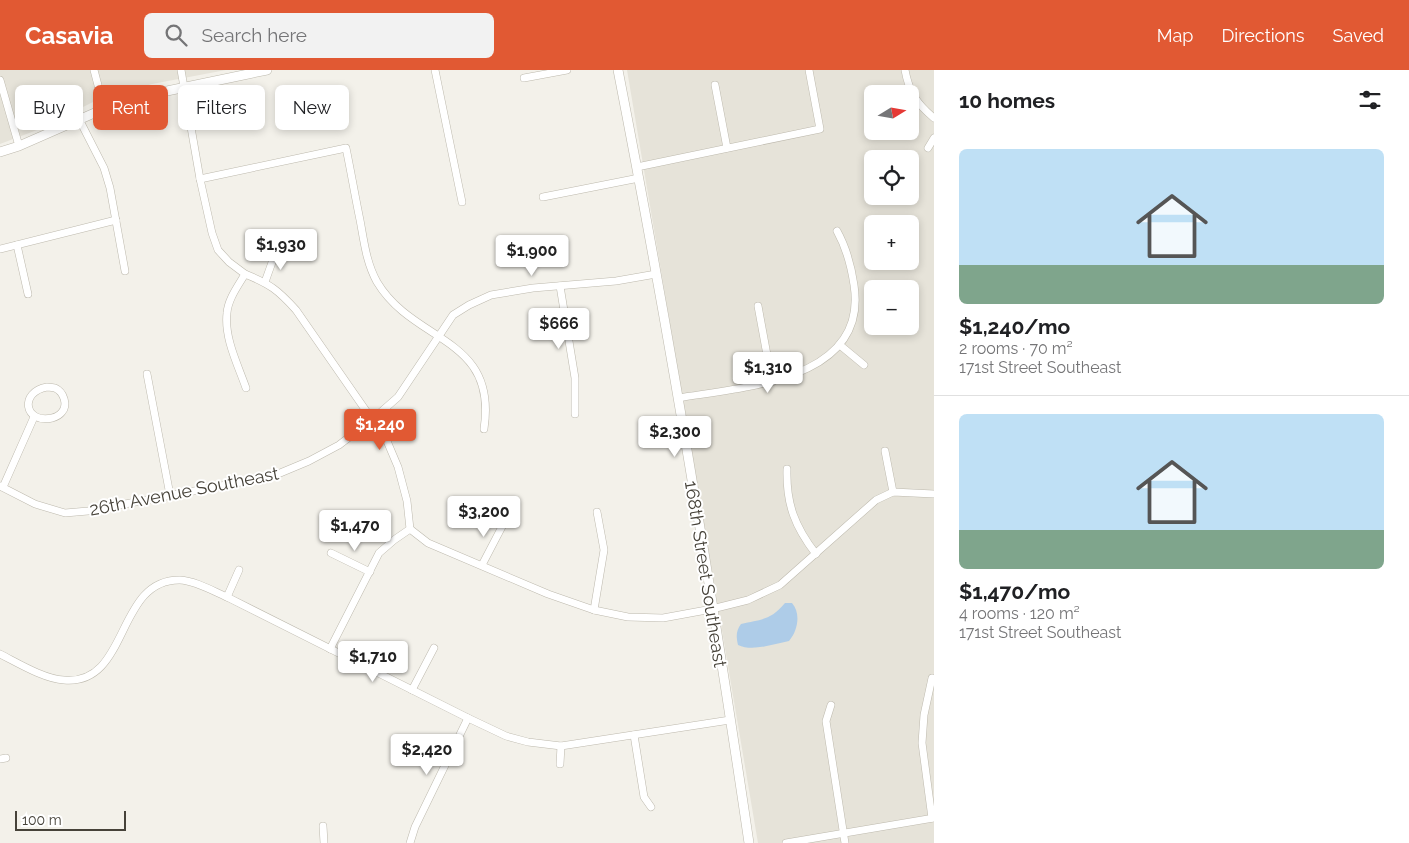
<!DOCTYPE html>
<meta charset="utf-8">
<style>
:root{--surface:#fff;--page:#f2f2f2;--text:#202124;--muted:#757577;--line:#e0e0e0;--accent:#e15933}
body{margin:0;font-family:Raleway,sans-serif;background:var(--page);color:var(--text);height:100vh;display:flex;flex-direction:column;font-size:19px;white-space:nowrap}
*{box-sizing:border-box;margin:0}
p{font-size:16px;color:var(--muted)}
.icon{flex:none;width:28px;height:28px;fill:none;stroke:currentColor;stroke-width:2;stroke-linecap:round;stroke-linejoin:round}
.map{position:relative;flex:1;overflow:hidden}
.sheet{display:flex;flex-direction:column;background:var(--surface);width:475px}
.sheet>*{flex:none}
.guide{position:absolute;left:15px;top:15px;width:475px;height:45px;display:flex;gap:10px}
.needle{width:32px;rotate:79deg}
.buttons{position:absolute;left:864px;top:15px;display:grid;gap:10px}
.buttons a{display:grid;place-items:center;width:55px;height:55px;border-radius:8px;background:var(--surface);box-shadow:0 2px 8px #0003;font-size:25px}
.scale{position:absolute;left:15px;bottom:12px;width:111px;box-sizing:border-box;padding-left:5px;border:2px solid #464239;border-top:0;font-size:14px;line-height:18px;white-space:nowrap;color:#464239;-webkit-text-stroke:4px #fff;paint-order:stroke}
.price{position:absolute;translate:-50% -42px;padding:0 11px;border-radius:5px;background:#fff;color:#222;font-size:16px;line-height:32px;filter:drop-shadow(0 1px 2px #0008)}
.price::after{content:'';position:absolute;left:50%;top:30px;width:15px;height:11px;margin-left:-8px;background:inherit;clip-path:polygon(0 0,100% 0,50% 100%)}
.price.on{background:var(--accent);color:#fff}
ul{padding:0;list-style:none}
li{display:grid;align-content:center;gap:10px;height:265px;padding:0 25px}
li+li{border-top:1px solid var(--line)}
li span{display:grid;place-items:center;height:155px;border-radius:8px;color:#555}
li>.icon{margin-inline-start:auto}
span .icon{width:90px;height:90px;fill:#fffc;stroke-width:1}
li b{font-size:21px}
h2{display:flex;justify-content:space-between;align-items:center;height:60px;padding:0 25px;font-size:21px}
.pill{padding:0 18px;border-radius:8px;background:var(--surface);box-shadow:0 2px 8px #0003;font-size:18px;line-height:45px}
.pill.on{background:var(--accent);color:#fff}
header{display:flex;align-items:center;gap:30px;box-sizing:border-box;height:70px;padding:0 25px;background:var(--accent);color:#fff}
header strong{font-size:24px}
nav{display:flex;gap:28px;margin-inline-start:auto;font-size:18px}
.search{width:350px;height:45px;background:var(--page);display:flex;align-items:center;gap:12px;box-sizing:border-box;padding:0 18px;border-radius:8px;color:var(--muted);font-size:19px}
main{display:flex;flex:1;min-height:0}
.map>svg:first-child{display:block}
.residential{fill:#e6e3d9;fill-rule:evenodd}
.water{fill:#aecce8}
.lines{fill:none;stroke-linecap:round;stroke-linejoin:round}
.minor-casing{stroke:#bdb9ad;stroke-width:8}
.tertiary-casing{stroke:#bdb9ad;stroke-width:10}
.minor{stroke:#fff;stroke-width:7}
.tertiary{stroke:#fff;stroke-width:9}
.labels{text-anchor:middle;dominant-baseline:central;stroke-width:4;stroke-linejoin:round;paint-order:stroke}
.street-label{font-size:18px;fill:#464239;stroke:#fff}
</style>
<header>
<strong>Casavia</strong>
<div class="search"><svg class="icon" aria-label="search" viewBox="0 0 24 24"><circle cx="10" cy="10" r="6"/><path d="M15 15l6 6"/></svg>Search here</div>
<nav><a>Map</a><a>Directions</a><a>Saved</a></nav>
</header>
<main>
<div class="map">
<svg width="934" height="773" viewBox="0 0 934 773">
<rect width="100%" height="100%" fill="#f3f1ea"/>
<!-- residential -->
<g class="residential">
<path d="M0,0H226L152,14L97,30L37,60L0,74Z"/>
<path d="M627,0H934V773H758ZM872,24H910V61H872ZM872,89H910V126H872ZM872,154H910V191H872ZM872,219H910V256H872Z"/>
</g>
<!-- water -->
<path class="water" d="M785,533H792C801,543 798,561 789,571C773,574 753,582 738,575C736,566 736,561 741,554C761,549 770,551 785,533Z"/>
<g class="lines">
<!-- minor casing -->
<g class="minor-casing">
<g id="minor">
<path d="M94,0L104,38"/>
<path d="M181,0L200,109L212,163L218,180L229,192L245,204C238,216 228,229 227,243C224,268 238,295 246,318"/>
<path d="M435,0L462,132"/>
<path d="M905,0C909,22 917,34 934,48"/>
<path d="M524,8L567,0"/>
<path d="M0,10L19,76"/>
<path d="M715,15L727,78"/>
<path d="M79,49L104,98L110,118L125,201"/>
<path d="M928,78L934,68"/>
<path d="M637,97L820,59L809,0"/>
<path d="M200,109L346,78C351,102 355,126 360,150C364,171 366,192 377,212C414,274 498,266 484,359"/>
<path d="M543,127L639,108"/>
<path d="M17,175L28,224"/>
<path d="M0,179L116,150"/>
<path d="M245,204C270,214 278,220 296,240L387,371L398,397L407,431L410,459L394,470L379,483L330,579"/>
<path d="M265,212L275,184"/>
<path d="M560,216L575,308V344"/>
<path d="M758,236L772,312"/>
<path d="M841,276L864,295"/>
<path d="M147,304L170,425"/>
<path d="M47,317C48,317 55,318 55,318C64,322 68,335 62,342C59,346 56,347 52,348C24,354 19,322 47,317Z"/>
<path d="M678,328C743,317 869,311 854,215C851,195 847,179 837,161"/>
<path d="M885,381L893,422"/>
<path d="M787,399C786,434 795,457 816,484"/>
<path d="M0,416L35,434L65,443L88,441L273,406L309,391L339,375L373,349L398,327L453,245L469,235L491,225L533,218L616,211L656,204"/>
<path d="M3,417L34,347"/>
<path d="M410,459L428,473L548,524L594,540L628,547L663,548L712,539L748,530L780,515L876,430L893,422L934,424"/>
<path d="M331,483L370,502"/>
<path d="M482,495L505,451"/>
<path d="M227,527L239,500"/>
<path d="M594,540L604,480L597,442"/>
<path d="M0,584C18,593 44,609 64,610C130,616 115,509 180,510C196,511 213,521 227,527L468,648L506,666L528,672L561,676L730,650"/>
<path d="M412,620L434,578"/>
<path d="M831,635L826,651L845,773"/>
<path d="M634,665L644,727L651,737"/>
<path d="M0,689L6,688"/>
<path d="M560,694L561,676"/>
<path d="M932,748L922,673L924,645L932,608"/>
<path d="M323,756L324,773"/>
<path d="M410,773L415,757L468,648"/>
<path d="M786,773L934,748"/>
</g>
</g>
<!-- tertiary casing -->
<g class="tertiary-casing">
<g id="tertiary">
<path d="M618,0C668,256 711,515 749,773"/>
<path d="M0,82L19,76L124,30L267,0"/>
</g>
</g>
<!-- minor -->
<use href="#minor" class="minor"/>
<!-- tertiary -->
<use href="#tertiary" class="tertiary"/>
</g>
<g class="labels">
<!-- street labels -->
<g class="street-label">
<text transform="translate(184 421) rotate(-11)">26th Avenue Southeast</text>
<text transform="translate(706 504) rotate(81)">168th Street Southeast</text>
</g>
</g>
</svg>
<div class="buttons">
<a><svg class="needle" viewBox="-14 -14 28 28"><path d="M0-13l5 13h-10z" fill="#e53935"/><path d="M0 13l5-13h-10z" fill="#757577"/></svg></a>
<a><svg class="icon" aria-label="locate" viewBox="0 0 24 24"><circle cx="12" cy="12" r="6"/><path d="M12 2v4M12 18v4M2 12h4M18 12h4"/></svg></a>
<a>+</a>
<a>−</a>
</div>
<div class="scale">100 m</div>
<b class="price" style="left:281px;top:201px">$1,930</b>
<b class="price" style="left:532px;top:207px">$1,900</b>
<b class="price" style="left:559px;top:280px">$666</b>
<b class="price" style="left:768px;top:324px">$1,310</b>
<b class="price on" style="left:380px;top:381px">$1,240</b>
<b class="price" style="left:675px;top:388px">$2,300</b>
<b class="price" style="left:484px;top:468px">$3,200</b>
<b class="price" style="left:355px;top:482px">$1,470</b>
<b class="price" style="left:373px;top:613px">$1,710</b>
<b class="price" style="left:427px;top:706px">$2,420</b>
<div class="guide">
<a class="pill">Buy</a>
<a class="pill on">Rent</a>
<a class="pill">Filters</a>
<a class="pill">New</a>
</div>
</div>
<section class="sheet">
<h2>10 homes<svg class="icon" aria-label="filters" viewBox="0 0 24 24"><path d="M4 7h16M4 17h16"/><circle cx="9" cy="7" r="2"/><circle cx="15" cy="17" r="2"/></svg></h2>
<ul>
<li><span style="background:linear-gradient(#bfe0f5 75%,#7fa58c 0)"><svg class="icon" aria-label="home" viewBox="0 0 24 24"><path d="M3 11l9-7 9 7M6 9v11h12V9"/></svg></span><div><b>$1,240/mo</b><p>2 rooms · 70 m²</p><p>171st Street Southeast</p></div></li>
<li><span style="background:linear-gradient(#bfe0f5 75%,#7fa58c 0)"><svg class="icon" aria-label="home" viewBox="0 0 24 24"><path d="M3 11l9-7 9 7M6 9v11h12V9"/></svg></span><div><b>$1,470/mo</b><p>4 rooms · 120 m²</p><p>171st Street Southeast</p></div></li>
</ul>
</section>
</main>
